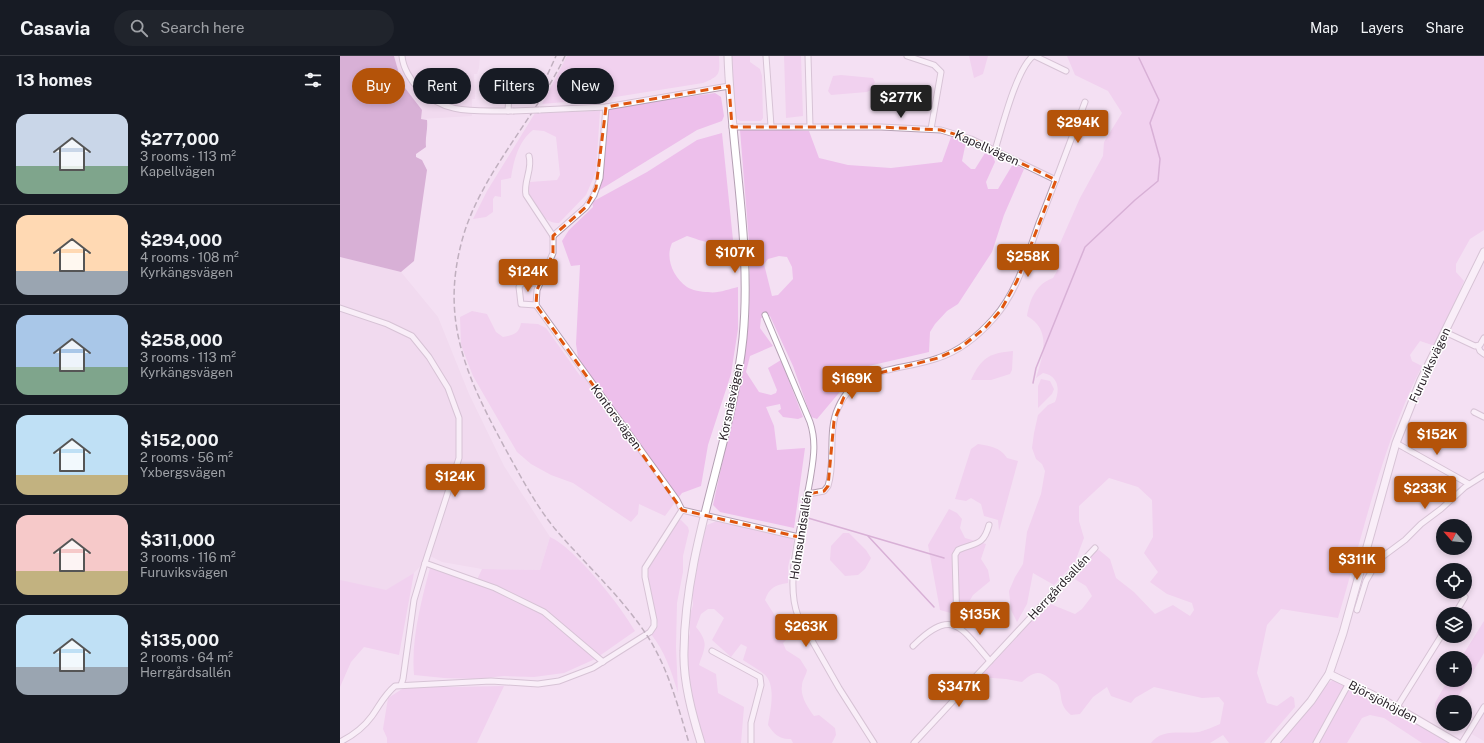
<!DOCTYPE html>
<meta charset="utf-8">
<style>
:root{--surface:#171b24;--page:#20242c;--text:#f1f3f6;--muted:#9ea1a6;--line:#363941;--accent:#b45309}
body{margin:0;font-family:"Public Sans",sans-serif;background:var(--page);color:var(--text);height:100vh;display:flex;flex-direction:column;font-size:15px;white-space:nowrap}
*{box-sizing:border-box;margin:0}
p{font-size:13px;color:var(--muted)}
.icon{flex:none;width:22px;height:22px;fill:none;stroke:currentColor;stroke-width:2;stroke-linecap:round;stroke-linejoin:round}
.map{position:relative;flex:1;overflow:hidden}
.sheet{display:flex;flex-direction:column;background:var(--surface);width:340px}
.sheet>*{flex:none}
.banner{position:absolute;left:12px;top:12px;width:380px;height:36px;display:flex;gap:8px}
.needle{width:26px;rotate:297deg}
.buttons{position:absolute;left:1096px;top:463px;display:grid;gap:8px}
.buttons a{display:grid;place-items:center;width:36px;height:36px;border-radius:50%;background:var(--surface);box-shadow:0 2px 6px #0003;font-size:20px}
.price{position:absolute;translate:-50% -34px;padding:0 9px;border-radius:4px;background:var(--accent);color:#fff;font-size:13px;line-height:26px;filter:drop-shadow(0 1px 2px #0008)}
.price::after{content:'';position:absolute;left:50%;top:24px;width:12px;height:9px;margin-left:-6px;background:inherit;clip-path:polygon(0 0,100% 0,50% 100%)}
.price.active{background:#222;color:#fff}
ul{padding:0;list-style:none}
li{display:flex;align-items:center;gap:12px;height:100px;padding:0 16px}
li+li{border-top:1px solid var(--line)}
li span{display:grid;place-items:center;flex:none;width:112px;height:80px;border-radius:12px;color:#555}
li>.icon{margin-inline-start:auto}
span .icon{width:48px;height:48px;fill:#fffc;stroke-width:1}
li b{font-size:17px}
h2{display:flex;justify-content:space-between;align-items:center;height:48px;padding:0 16px;font-size:17px}
.tag{padding:0 14px;border-radius:18px;background:var(--surface);box-shadow:0 2px 6px #0003;font-size:14px;line-height:36px}
.tag.active{background:var(--accent);color:#fff}
header{display:flex;align-items:center;gap:24px;box-sizing:border-box;height:56px;padding:0 20px;background:var(--surface);border-bottom:1px solid var(--line)}
header strong{font-size:19px}
nav{display:flex;gap:22px;margin-inline-start:auto;font-size:14px}
.search{width:280px;height:36px;background:var(--page);display:flex;align-items:center;gap:10px;box-sizing:border-box;padding:0 14px;border-radius:22px;color:var(--muted);font-size:15px}
main{display:flex;flex:1;min-height:0}
.map>svg:first-child{display:block}
.built{fill:#edd2eb}
.green{fill:#edbfeb;fill-rule:evenodd}
.water{fill:#b676b4}
.lines{fill:none;stroke-linecap:round;stroke-linejoin:round}
.stream{stroke:#b676b4;stroke-width:1.5}
.street-casing{stroke:#b4a0b3;stroke-width:7}
.secondary-casing{stroke:#b4a0b3;stroke-width:9}
.street{stroke:#fff;stroke-width:5}
.secondary{stroke:#fff;stroke-width:7}
.rail{stroke:#817480;stroke-width:1.5;stroke-dasharray:6 3;stroke-linecap:butt}
.street-bridge-casing{stroke:#b4a0b3;stroke-width:7;stroke-linecap:butt}
.street-bridge{stroke:#fff;stroke-width:5}
.marked{fill:none;stroke:#df560e;stroke-width:3;stroke-dasharray:8 5;stroke-linejoin:round}
.labels{text-anchor:middle;dominant-baseline:central;stroke-width:3;stroke-linejoin:round;paint-order:stroke}
.street-label{font-size:12px;fill:#2c242b;stroke:#fff}
</style>
<header>
<strong>Casavia</strong>
<div class="search"><svg class="icon" aria-label="search" viewBox="0 0 24 24"><circle cx="10" cy="10" r="6"/><path d="M15 15l6 6"/></svg>Search here</div>
<nav><a>Map</a><a>Layers</a><a>Share</a></nav>
</header>
<main>
<section class="sheet">
<h2>13 homes<svg class="icon" aria-label="filters" viewBox="0 0 24 24"><path d="M4 7h16M4 17h16"/><circle cx="9" cy="7" r="2"/><circle cx="15" cy="17" r="2"/></svg></h2>
<ul>
<li><span style="background:linear-gradient(#c9d6e8 65%,#7fa58c 0)"><svg class="icon" aria-label="home" viewBox="0 0 24 24"><path d="M3 11l9-7 9 7M6 9v11h12V9"/></svg></span><div><b>$277,000</b><p>3 rooms · 113 m²</p><p>Kapellvägen</p></div></li>
<li><span style="background:linear-gradient(#ffd9b3 70%,#9aa5b1 0)"><svg class="icon" aria-label="home" viewBox="0 0 24 24"><path d="M3 11l9-7 9 7M6 9v11h12V9"/></svg></span><div><b>$294,000</b><p>4 rooms · 108 m²</p><p>Kyrkängsvägen</p></div></li>
<li><span style="background:linear-gradient(#a9c7e8 65%,#7fa58c 0)"><svg class="icon" aria-label="home" viewBox="0 0 24 24"><path d="M3 11l9-7 9 7M6 9v11h12V9"/></svg></span><div><b>$258,000</b><p>3 rooms · 113 m²</p><p>Kyrkängsvägen</p></div></li>
<li><span style="background:linear-gradient(#bfe0f5 75%,#c2b280 0)"><svg class="icon" aria-label="home" viewBox="0 0 24 24"><path d="M3 11l9-7 9 7M6 9v11h12V9"/></svg></span><div><b>$152,000</b><p>2 rooms · 56 m²</p><p>Yxbergsvägen</p></div></li>
<li><span style="background:linear-gradient(#f6c9c9 70%,#c2b280 0)"><svg class="icon" aria-label="home" viewBox="0 0 24 24"><path d="M3 11l9-7 9 7M6 9v11h12V9"/></svg></span><div><b>$311,000</b><p>3 rooms · 116 m²</p><p>Furuviksvägen</p></div></li>
<li><span style="background:linear-gradient(#bfe0f5 65%,#9aa5b1 0)"><svg class="icon" aria-label="home" viewBox="0 0 24 24"><path d="M3 11l9-7 9 7M6 9v11h12V9"/></svg></span><div><b>$135,000</b><p>2 rooms · 64 m²</p><p>Herrgårdsallén</p></div></li>
</ul>
</section>
<div class="map">
<svg width="1144" height="687" viewBox="0 0 1144 687">
<rect width="100%" height="100%" fill="#f4e0f3"/>
<!-- built -->
<g class="built">
<path d="M54,0H140L139,12L137,18H134L135,43H132V60L81,63L82,54L62,28Z"/>
<path d="M0,201L61,216L98,261L129,338L164,410L210,481L200,514L142,513L102,506L90,500L74,517L43,537L0,550Z"/>
<path d="M1144,653V685L1130,677Z"/>
</g>
<!-- green -->
<g class="green">
<path d="M227,0H379C380,18 380,20 363,27L269,42L202,48Z"/>
<path d="M392,0H410V6L420,13L422,20L423,62L421,65H400L395,61Z"/>
<path d="M444,0H461L463,60L446,62Z"/>
<path d="M629,0H648L643,18L634,22Z"/>
<path d="M727,0H1144V174L1130,183L1116,208V216L1124,225L1116,245L1095,290L1080,285L1070,299L1072,305L1082,310C1042,389 1023,478 998,562L941,553L927,569L917,617L927,647L937,650L951,640L954,642L955,651L924,687H889L883,679L870,687H811C821,672 843,678 859,676C866,674 873,671 880,668L884,647L879,641L862,642L814,631L795,642L791,647L771,640L767,631L753,641L740,658L731,659C717,647 724,639 717,628C715,626 711,624 709,622C698,613 692,617 682,626L666,623L638,621L708,547L735,558L742,553L752,540L746,530L733,522L755,496L759,494L770,503L776,522L794,536L815,558L833,549L850,560L854,554L852,547L827,538L810,526L818,516L804,497L813,481L812,444L798,431L769,422L739,450V465L744,482L735,506L714,529L693,517L687,548L677,566L671,554L669,535L675,521L683,508L687,476L701,438L705,415L702,408L696,403L692,392L694,377L698,359L708,349L715,346C720,334 719,320 703,317L696,322C703,299 712,274 687,260C690,243 696,228 713,222L717,215L718,192L740,142L763,100L764,86L782,57L768,35L735,19Z"/>
<path d="M501,19L533,22L535,26L531,34L527,36L491,39L488,35L493,20Z"/>
<path d="M375,37L381,41L384,60L382,65L357,74L258,135L262,117L268,52Z"/>
<path d="M260,55L256,116L246,139L219,167C203,168 196,149 188,137L190,126L217,124L220,119L216,81L204,75L193,74C178,86 174,104 171,122L161,124V141L155,140L153,143V156L146,161L133,163L147,135L195,57Z"/>
<path d="M432,73L469,75L479,102L508,109L551,112L602,106L611,81H617L626,86L622,105L631,113H635L645,97L653,100L655,106L646,126L648,133H658L673,108L684,113L664,159L652,196L618,248L607,255L595,268L590,276L589,296L520,312L477,363L471,361L453,310L430,260L421,262L420,272L433,290L410,300L406,316L419,336L431,339L436,337L437,334L428,312L441,304L463,361L458,363L443,361L438,355L441,353L440,348L426,351L434,370L437,394L465,392L454,472L380,456L373,449L401,321L409,263L410,198L400,74ZM439,200L447,201L452,211L453,223L438,239L432,240L424,208L428,203Z"/>
<path d="M382,77L393,184C377,192 363,185 347,180L332,187C325,202 333,221 347,231C351,234 362,236 368,236C377,238 389,233 398,231V273L391,318L368,389L361,430L342,437L325,460L299,448L298,458L291,466L233,427L211,419L191,408L177,396L133,320L121,289L120,261L132,255L147,258L156,276L163,281C173,279 179,278 181,267L198,268L206,272L241,321L236,288L240,209L231,210L222,185L229,174L253,151L252,146L307,116L357,84Z"/>
<path d="M673,295L672,314L670,318L651,324H631C641,302 649,297 673,295Z"/>
<path d="M701,323L710,325L714,333L712,338L698,352V330Z"/>
<path d="M638,388C650,390 660,391 667,402L678,405L659,475L658,464L644,460L641,448L631,442L626,445L615,443L631,393Z"/>
<path d="M609,453L617,457L622,463L620,472L625,482L646,488L641,503L648,514L650,525L633,539L621,560L600,554L588,489Z"/>
<path d="M341,464L348,471L349,475L343,500V516L337,547L336,591L338,637C331,614 325,596 311,578L318,569L307,516L311,504L337,465Z"/>
<path d="M377,465L452,481L454,485L448,511V527C435,529 429,532 425,544L439,566L446,563L451,566L455,575L443,587L446,594L460,603L467,614C466,620 462,624 462,630C460,640 468,652 474,660L479,659L495,672L496,679L492,687H453L451,683C440,684 434,678 428,669C430,656 437,629 424,618C418,613 410,609 403,604L407,591L401,588L391,601L372,584L384,562L374,553H368L361,558L356,571C369,587 365,591 359,609L376,618L378,637L404,651L401,687H364L349,633L345,595L350,577L349,562L353,549L352,530L357,514V500L367,469Z"/>
<path d="M503,477H509L526,494L531,502L525,513L518,519L505,520L490,504L491,490Z"/>
<path d="M210,481C235,492 281,550 295,575L255,603L224,617L194,621L164,620L136,623L104,622L74,619C71,584 81,546 90,512L135,528L142,513L200,514Z"/>
<path d="M74,517L59,599L24,591L11,606L0,631V524L46,534Z"/>
<path d="M1144,565V597L1115,646H1103V659L1095,652V647L1108,624H1125V602H1121Z"/>
<path d="M994,623L1005,628L973,687H939L986,629Z"/>
<path d="M67,630L108,631L164,630L137,687H47V682L43,673L48,642Z"/>
<path d="M1011,630L1112,687H1082L1044,662L1030,659L1022,662L1007,687H978Z"/>
</g>
<!-- water -->
<path class="water" d="M0,0H54L62,28L82,54L81,63L87,64C88,74 85,81 86,91L76,98V101L82,104L87,114L74,205L61,216L0,201Z"/>
<g class="lines">
<!-- stream -->
<g class="stream">
<path d="M693,327L696,312L745,191L795,144L818,125L820,103L810,67L819,44L799,2"/>
<path d="M468,462L604,502"/>
<path d="M528,480L594,551"/>
</g>
<!-- street casing -->
<g class="street-casing">
<g id="street">
<path d="M62,0C63,12 71,25 79,33C107,60 136,54 173,55"/>
<path d="M426,0L431,70"/>
<path d="M468,0L470,70"/>
<path d="M567,0L594,9L601,16L591,73"/>
<path d="M695,0L726,15"/>
<path d="M159,33L169,38L168,55"/>
<path d="M199,54L266,51L389,30"/>
<path d="M392,71H541L601,74L631,83L716,124"/>
<path d="M655,94C662,72 676,14 693,0"/>
<path d="M189,100C193,113 183,126 186,139L213,180"/>
<path d="M213,180V197L197,234L196,249L337,444L342,454L459,481"/>
<path d="M213,180L246,151L254,139L260,122L266,51"/>
<path d="M196,249L181,248L179,231L182,227H199"/>
<path d="M0,252L47,268L72,280L89,301L108,332L119,362V402L85,507L155,532L204,556L263,606"/>
<path d="M425,259L470,366C476,384 474,400 471,418C465,460 443,521 458,560L499,632L534,687"/>
<path d="M1105,276L1135,290L1140,289L1144,282"/>
<path d="M1138,290L1140,295L1144,298"/>
<path d="M1134,356L1144,361"/>
<path d="M1056,387L1129,428"/>
<path d="M468,438L484,435L488,430C496,405 487,376 498,352C517,308 560,316 598,302C620,295 639,279 654,262C677,236 687,200 699,167C715,127 730,86 745,46"/>
<path d="M1024,500L1038,504"/>
<path d="M1017,554L1026,525L1038,504L1065,484L1081,468L1101,453L1125,431L1144,419"/>
<path d="M1115,558L1125,541"/>
<path d="M617,569L615,499L618,494C635,486 643,491 649,469"/>
<path d="M573,590C613,550 621,572 650,605"/>
<path d="M372,595L420,621L421,629L411,667V687"/>
<path d="M61,629L63,623L74,544L85,507"/>
<path d="M1057,651L1103,577"/>
<path d="M0,686C12,680 24,671 32,660C40,649 44,639 55,630L151,625L198,628L219,625L253,612L310,576L314,570V564L305,521V512L342,454"/>
<path d="M574,687L755,492"/>
<path d="M976,687L1009,627"/>
<path d="M1122,687L1144,651"/>
</g>
</g>
<!-- secondary casing -->
<g class="secondary-casing">
<g id="secondary">
<path d="M989,618L1045,645L1117,687"/>
<path d="M361,687C352,658 343,625 344,595C345,488 392,388 403,282C412,188 391,94 388,0"/>
<path d="M935,687L971,645L989,618L1003,577L1056,387L1081,324L1144,196"/>
</g>
</g>
<!-- street -->
<use href="#street" class="street"/>
<!-- secondary -->
<use href="#secondary" class="secondary"/>
<!-- rail -->
<g class="rail">
<path d="M225,0C196,61 141,118 123,181C99,264 127,322 166,394C181,421 196,450 216,474C247,510 282,541 308,581C329,614 338,651 349,687"/>
<path d="M200,35L216,0"/>
</g>
<!-- street-bridge casing -->
<g class="street-bridge-casing">
<path id="street-bridge" d="M173,55L199,54"/>
</g>
<!-- street-bridge -->
<use href="#street-bridge" class="street-bridge"/>
</g>
<!-- marked area -->
<path d="M0 0H1144V687H0ZM389,30L392,71H541L601,74L631,83L716,124L677,225L661,254L645,272L620,292L598,302L524,321L504,341L494,365L488,430L484,435L468,438L459,481L342,454L196,249L197,234L213,197V180L246,151L256,132L266,51Z" fill="#f4e0f3" fill-opacity=".55" fill-rule="evenodd"/>
<path class="marked" d="M389,30L392,71H541L601,74L631,83L716,124L677,225L661,254L645,272L620,292L598,302L524,321L504,341L494,365L488,430L484,435L468,438L459,481L342,454L196,249L197,234L213,197V180L246,151L256,132L266,51Z"/>
<g class="labels">
<!-- street labels -->
<g class="street-label">
<text transform="translate(647 92) rotate(24)">Kapellvägen</text>
<text transform="translate(1090 309) rotate(-65)">Furuviksvägen</text>
<text transform="translate(391 346) rotate(-78)">Korsnäsvägen</text>
<text transform="translate(276 361) rotate(54)">Kontorsvägen</text>
<text transform="translate(461 479) rotate(-81)">Holmsundsallén</text>
<text transform="translate(719 531) rotate(-47)">Herrgårdsallén</text>
<text transform="translate(1043 646) rotate(28)">Björsjöhöjden</text>
</g>
</g>
</svg>
<div class="buttons">
<a><svg class="needle" viewBox="-14 -14 28 28"><path d="M0-13l5 13h-10z" fill="#e53935"/><path d="M0 13l5-13h-10z" fill="#9ea1a6"/></svg></a>
<a><svg class="icon" aria-label="locate" viewBox="0 0 24 24"><circle cx="12" cy="12" r="6"/><path d="M12 2v4M12 18v4M2 12h4M18 12h4"/></svg></a>
<a><svg class="icon" aria-label="layers" viewBox="0 0 24 24"><path d="M12 4l9 5-9 5-9-5zM3 14l9 5 9-5"/></svg></a>
<a>+</a>
<a>−</a>
</div>
<b class="price active" style="left:561px;top:63px">$277K</b>
<b class="price" style="left:738px;top:88px">$294K</b>
<b class="price" style="left:395px;top:218px">$107K</b>
<b class="price" style="left:688px;top:222px">$258K</b>
<b class="price" style="left:188px;top:237px">$124K</b>
<b class="price" style="left:512px;top:344px">$169K</b>
<b class="price" style="left:1097px;top:400px">$152K</b>
<b class="price" style="left:115px;top:442px">$124K</b>
<b class="price" style="left:1085px;top:454px">$233K</b>
<b class="price" style="left:1017px;top:525px">$311K</b>
<b class="price" style="left:640px;top:580px">$135K</b>
<b class="price" style="left:466px;top:592px">$263K</b>
<b class="price" style="left:619px;top:652px">$347K</b>
<div class="banner">
<a class="tag active">Buy</a>
<a class="tag">Rent</a>
<a class="tag">Filters</a>
<a class="tag">New</a>
</div>
</div>
</main>
